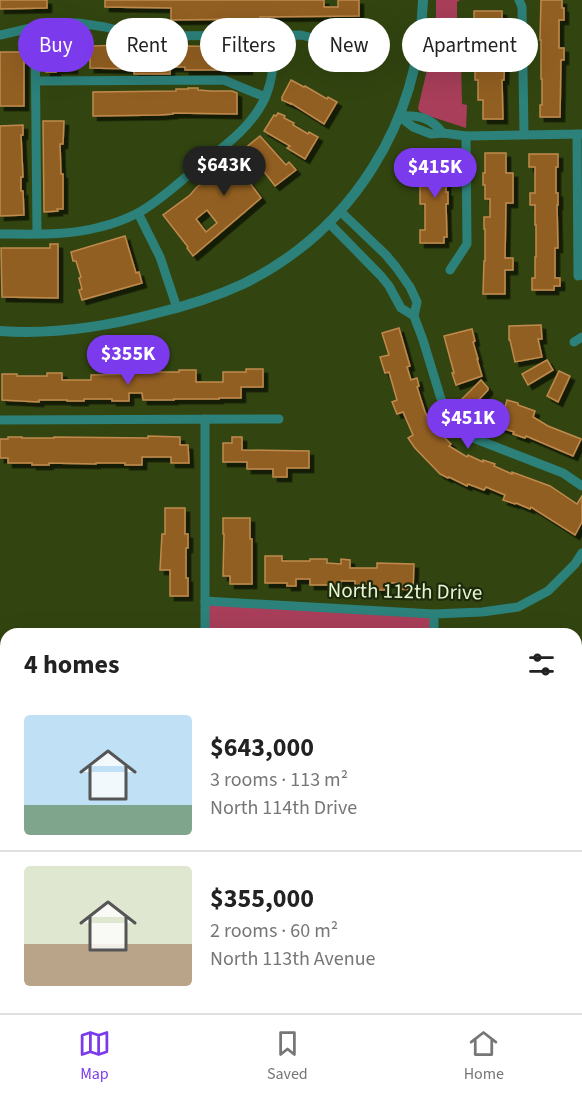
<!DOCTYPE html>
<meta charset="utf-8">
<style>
:root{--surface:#fff;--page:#f2f2f2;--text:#222;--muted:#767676;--line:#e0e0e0;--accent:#7c3aed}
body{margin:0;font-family:"Source Sans 3",sans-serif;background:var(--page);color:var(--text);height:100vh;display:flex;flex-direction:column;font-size:22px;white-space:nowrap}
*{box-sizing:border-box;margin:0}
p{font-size:20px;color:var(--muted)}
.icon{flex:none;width:33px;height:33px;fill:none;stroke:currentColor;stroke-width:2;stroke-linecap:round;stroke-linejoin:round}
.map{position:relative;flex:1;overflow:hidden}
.side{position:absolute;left:0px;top:628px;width:582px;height:386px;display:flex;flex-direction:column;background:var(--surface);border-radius:18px 18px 0 0;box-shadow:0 6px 24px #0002}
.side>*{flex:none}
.hud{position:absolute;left:18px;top:18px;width:546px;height:54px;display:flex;gap:12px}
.price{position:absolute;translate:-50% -51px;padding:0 14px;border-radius:21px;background:var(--accent);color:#fff;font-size:20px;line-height:39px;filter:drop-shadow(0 2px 3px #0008)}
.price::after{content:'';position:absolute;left:50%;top:36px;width:18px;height:14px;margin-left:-9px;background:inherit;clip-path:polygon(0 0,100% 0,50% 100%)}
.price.active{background:#222;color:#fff}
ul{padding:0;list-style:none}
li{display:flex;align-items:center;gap:18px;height:150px;padding:0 24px}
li+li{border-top:2px solid var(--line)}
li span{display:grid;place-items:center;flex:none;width:168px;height:120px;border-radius:6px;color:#555}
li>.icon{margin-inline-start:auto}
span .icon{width:72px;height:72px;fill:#fffc;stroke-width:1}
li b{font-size:26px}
h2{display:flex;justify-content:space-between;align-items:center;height:72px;padding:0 24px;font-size:26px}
.tag{padding:0 21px;border-radius:27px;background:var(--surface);box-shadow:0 6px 24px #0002;font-size:21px;line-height:54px}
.tag.active{background:var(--accent);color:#fff}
.tab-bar{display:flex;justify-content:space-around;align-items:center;height:84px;border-top:2px solid var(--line);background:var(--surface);font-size:16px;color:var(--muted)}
.tab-bar a{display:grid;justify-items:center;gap:3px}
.tab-bar .active{color:var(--accent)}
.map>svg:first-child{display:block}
.green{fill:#a83e5a}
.building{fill:#925f21;stroke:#c08a4e;stroke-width:1.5;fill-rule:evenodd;filter:url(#shadow)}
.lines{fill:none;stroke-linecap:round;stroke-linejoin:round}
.minor{stroke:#2c817a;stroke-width:9}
.tertiary{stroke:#2c817a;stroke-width:10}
.labels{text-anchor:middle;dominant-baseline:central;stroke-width:4.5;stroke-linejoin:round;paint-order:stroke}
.street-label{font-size:21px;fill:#e7f7d3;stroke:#1e290c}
</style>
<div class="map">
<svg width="582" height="1013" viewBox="0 0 582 1013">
<defs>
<filter id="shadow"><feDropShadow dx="4.5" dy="4.5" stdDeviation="0" flood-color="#0009"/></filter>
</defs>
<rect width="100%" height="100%" fill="#324510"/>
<!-- green -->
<g class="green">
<path d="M436,0H460L457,2V56L461,58L462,104L467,105L466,128L426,115L419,111L418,108L433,44L436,18Z"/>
<path d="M205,601L434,614V634H205Z"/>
</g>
<!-- building -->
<g class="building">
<path d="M0,0H47V8L0,9Z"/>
<path d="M105,0H324V7H338V0H359V16L260,17V19L171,20V8L105,7Z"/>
<path d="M541,0H562V8H564V20H559V48H564V60H561L560,117H540V105H542V79H541V40H540Z"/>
<path d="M474,11H502V47H505L504,80H502L503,119H483V100H478V80H475V68H483L484,23H474Z"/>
<path d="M127,45V51H173L172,47L185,46L247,47L248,70H185V67H170V74H134V69L90,68V46Z"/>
<path d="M46,46H73V69H56V72H46Z"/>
<rect x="0" y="52" width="24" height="54"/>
<path d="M291,80L304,87L305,86L327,99L328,97L337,102L324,124L291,103V104L282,100V97Z"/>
<path d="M188,88H198V90L211,91H232L237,93V114L173,113V114L160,115L93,116V92L176,91V89H188Z"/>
<path d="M278,113L285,116L284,118L294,123L293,125L308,134L309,132L318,137L305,159L287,148L290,146L264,131L274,115L276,116Z"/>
<path d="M43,121H64L63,144H60L61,174H63V209H57L58,211L44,212Z"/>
<path d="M23,125V135H21L23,177H21V191H23L24,215L0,216V126Z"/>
<path d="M260,136L286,165L289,162L296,170L275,186L259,165L256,168L248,158L236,169L246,181L247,179L261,198L193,256L187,248L188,247L163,215L190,195L197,187ZM207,210L217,223L206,232L196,219Z"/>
<path d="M428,153H447L446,192H448V204H446L447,237H444V243H420V230H425V204H420V185H418V174H428Z"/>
<path d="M485,153H506V173H513V203H506L505,258H513V270H505V294H483L484,261H485V229H484V217H490V199H485V185H483V173H485Z"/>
<path d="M529,154H558V167H556V193H558V205H557L558,248H555V278H560V286H554V290H532V278H535V257H536V225H535V205H530V193H535V167H529Z"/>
<path d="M125,236L136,273L139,272L142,283L82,300L79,290L82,289L79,278L81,277L76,261H73L71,252Z"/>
<path d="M50,244H58V298L2,297L1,248H50Z"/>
<path d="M541,325L542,339H538L542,357L515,362L510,340H509V326Z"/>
<path d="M399,328L410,366L407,367L411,380L417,378L419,386L417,387L425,412L431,424L432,423L440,436L442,435L451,444L449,446L467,457L468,455L483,462V460L495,464L494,466L512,474V472L550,486L577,504L582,496V522L575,535L531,507L530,509L516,503L515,504L503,500L505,495L486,487L484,490L468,484L467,486L449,477L448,478L440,474L415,448L408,438L413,435L403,412L397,414L392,402L397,400L389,372L385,373L380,357L389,355L382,333Z"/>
<path d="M472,329L475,341L473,342L478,359H477L482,376L456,385L452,373H454L444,336Z"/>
<path d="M547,360L553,370L528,385L522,374Z"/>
<path d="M246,369H263V387H241V398H219V399H174V400H143L142,393H129V401H112V399H84V401H67V400H39V402L2,400V374H17V376H47V373H62V380H91V375L134,374V371L143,370V372H179V370H196V382H223V372H246Z"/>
<path d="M559,371L570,376L558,402L547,396Z"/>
<path d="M481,380L488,388V390L470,409L461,400Z"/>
<path d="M507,400L518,403V405L535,411L533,417L548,426L581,439L573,456L526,436L525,438L513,434L514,432L482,421L489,402L505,407Z"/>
<path d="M148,436L180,437V445H188L189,463H171V457H142V465H125V463H96V464L49,463V465H32V463H8V458H0V439H8V437H22V438H54V437L148,438Z"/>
<path d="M232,437H242V450L309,451V468H287V477H273V469H247V462H223V443H232Z"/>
<path d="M165,508H185V534H188V548H186V578H188V596H170V570H160L162,534H165Z"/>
<path d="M223,518H250V539H252V584H230V576H223L224,534H223Z"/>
<path d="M265,556H282V561H310V559H327V563L341,564V559L350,560V568H377V563L414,564L413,590L399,589L400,583H386V590H377V587H355V581H341V588H331V585H310V579H296V586H287V583H265Z"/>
</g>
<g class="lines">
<!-- minor -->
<g class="minor">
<path d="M519,0L522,7L524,134"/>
<path d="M35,27L37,234"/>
<path d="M0,35L35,27L63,23H78L105,27L142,36L301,35L317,39L327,47"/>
<path d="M36,81L224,80L265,97"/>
<path d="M399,116L413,127L431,134L443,133L466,136L582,134"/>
<path d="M399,116C419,115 430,117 443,133"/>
<path d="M577,134L578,276L582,275"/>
<path d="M340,211L386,255L396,267L410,287L417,302L414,316L423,340L441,399L455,426L468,436L563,473L582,486"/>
<path d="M138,213L160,257L177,308"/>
<path d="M329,223L381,276L389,286L401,308L414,316"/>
<path d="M0,234C33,234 67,236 100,227C113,224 126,219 138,213C158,202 175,186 192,172C219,150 250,130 265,98C274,77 274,57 275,35"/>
<path d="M450,270L467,244L466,136"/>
<path d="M574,342L582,337"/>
<path d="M205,419V634"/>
<path d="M0,420L279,419"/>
<path d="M205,601L434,614L482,612L518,607L548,591L575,564L582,553"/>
<path d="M434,614V634"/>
<path d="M0,764L6,767"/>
<path d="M576,828H582"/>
<path d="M68,1008L69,1013"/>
</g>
<!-- tertiary -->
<path class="tertiary" d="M0,331C54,335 105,327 157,313C186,306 215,297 243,284C353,230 419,122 423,0"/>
</g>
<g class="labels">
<!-- street labels -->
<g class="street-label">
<text transform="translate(405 591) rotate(1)">North 112th Drive</text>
</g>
</g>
</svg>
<b class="price active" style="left:224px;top:197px">$643K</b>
<b class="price" style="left:435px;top:199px">$415K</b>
<b class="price" style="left:128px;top:386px">$355K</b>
<b class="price" style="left:468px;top:450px">$451K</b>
<div class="hud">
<a class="tag active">Buy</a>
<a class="tag">Rent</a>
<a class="tag">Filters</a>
<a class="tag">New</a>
<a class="tag">Apartment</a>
</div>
<section class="side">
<h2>4 homes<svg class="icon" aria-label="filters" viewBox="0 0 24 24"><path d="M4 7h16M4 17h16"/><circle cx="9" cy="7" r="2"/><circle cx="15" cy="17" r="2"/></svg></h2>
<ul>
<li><span style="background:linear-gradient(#bfe0f5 75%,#7fa58c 0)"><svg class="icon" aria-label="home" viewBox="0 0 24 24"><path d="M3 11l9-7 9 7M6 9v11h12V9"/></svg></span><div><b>$643,000</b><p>3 rooms · 113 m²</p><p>North 114th Drive</p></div></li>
<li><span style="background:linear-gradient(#dfe7d0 65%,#b9a48a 0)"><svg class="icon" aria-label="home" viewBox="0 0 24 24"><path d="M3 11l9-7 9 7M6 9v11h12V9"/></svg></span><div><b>$355,000</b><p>2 rooms · 60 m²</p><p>North 113th Avenue</p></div></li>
</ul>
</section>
</div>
<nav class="tab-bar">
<a class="active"><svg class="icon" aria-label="map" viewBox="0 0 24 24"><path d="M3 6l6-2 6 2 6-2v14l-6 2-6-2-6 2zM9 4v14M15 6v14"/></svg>Map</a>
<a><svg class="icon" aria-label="saved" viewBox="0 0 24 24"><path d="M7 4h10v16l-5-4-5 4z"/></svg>Saved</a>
<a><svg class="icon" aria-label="home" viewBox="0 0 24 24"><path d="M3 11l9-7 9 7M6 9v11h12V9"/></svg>Home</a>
</nav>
